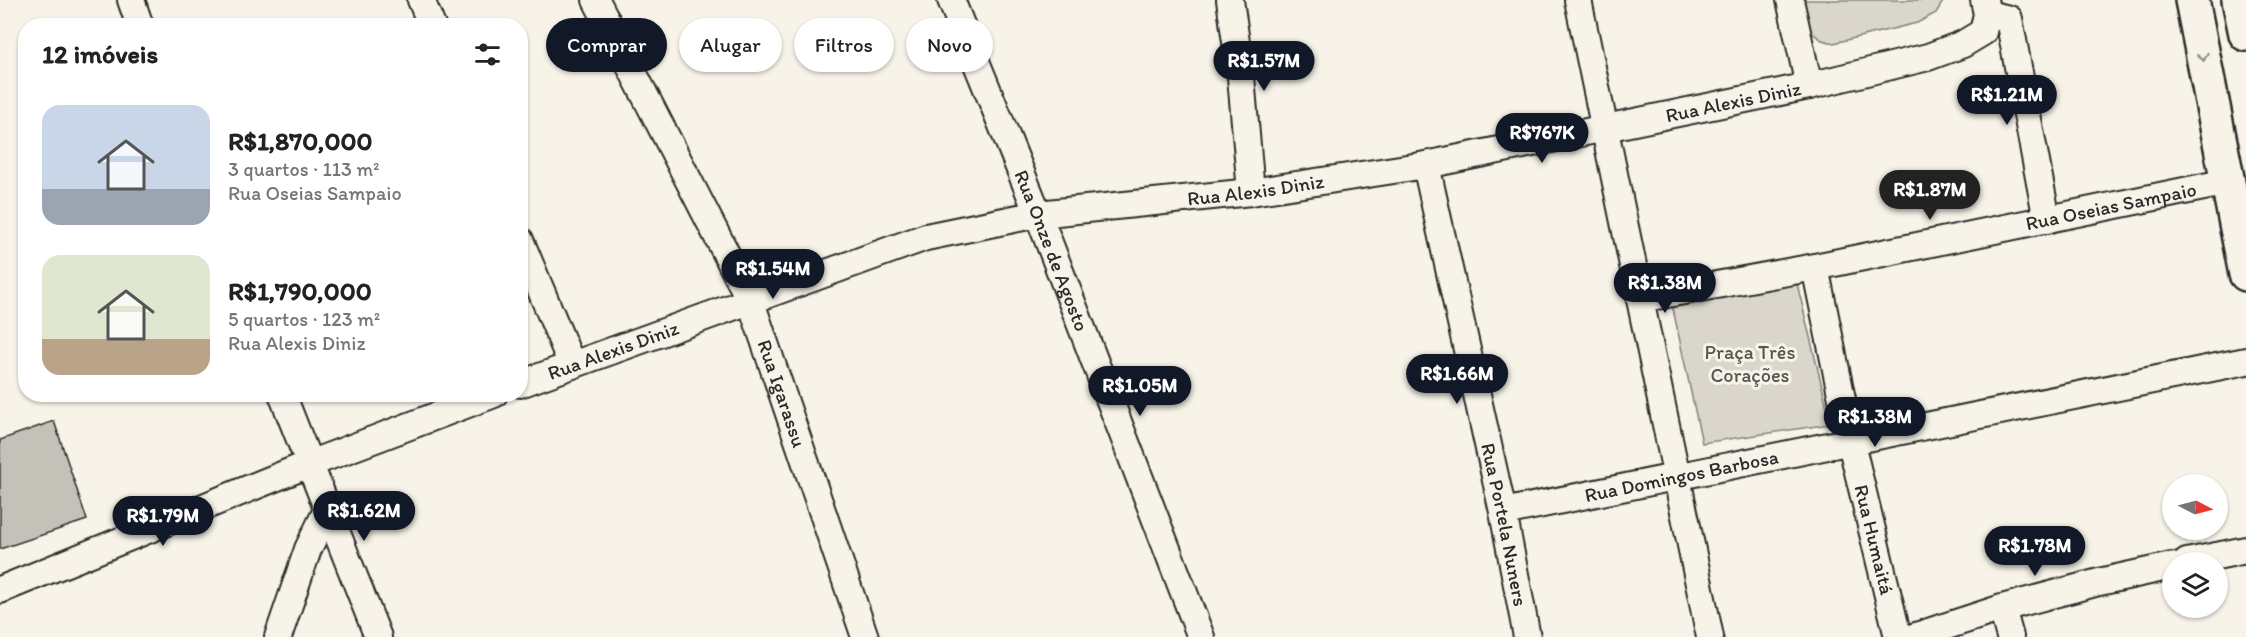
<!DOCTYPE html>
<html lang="pt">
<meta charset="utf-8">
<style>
:root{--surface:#fff;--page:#f2f2f2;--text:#222;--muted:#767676;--accent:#111827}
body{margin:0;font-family:Itim,sans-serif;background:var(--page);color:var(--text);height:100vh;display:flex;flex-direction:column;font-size:22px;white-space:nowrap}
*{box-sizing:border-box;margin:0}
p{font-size:20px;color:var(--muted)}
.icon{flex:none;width:33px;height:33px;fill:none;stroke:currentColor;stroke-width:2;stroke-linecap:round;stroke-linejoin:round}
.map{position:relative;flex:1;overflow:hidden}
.side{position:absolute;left:18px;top:18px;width:510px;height:384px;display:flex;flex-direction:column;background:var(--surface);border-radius:24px;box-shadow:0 2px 4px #0004}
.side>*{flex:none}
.hud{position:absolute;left:546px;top:18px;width:570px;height:54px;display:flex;gap:12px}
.needle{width:39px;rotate:96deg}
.controls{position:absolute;left:2162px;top:474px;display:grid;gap:12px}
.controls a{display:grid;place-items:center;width:66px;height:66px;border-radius:50%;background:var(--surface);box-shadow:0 2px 4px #0004;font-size:30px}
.price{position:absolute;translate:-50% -51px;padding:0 14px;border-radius:21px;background:var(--accent);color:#fff;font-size:20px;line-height:39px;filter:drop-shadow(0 2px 3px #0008)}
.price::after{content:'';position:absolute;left:50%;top:36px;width:18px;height:14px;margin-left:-9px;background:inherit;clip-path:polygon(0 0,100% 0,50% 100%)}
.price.on{background:#222;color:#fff}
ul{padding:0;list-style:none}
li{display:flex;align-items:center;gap:18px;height:150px;padding:0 24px}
li span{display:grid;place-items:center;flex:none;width:168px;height:120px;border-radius:18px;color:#555}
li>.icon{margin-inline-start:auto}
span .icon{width:72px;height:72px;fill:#fffc;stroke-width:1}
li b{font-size:26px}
h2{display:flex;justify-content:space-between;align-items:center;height:72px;padding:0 24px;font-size:26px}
.chip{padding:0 21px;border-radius:27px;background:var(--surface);box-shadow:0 2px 4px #0004;font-size:21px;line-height:54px}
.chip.on{background:var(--accent);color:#fff}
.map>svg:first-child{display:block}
.green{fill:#dad6cc;stroke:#82807c;stroke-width:1.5}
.building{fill:#c4c1b9;stroke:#2b2b2b;stroke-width:1.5}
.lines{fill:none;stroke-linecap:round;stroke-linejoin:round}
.street-casing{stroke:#2b2b2b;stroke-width:30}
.secondary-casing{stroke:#2b2b2b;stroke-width:38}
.street{stroke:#f7f3e8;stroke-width:26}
.secondary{stroke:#f7f3e8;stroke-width:33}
.oneway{stroke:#918f8a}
.labels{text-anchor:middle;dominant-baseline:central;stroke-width:6;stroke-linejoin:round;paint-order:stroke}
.street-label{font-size:20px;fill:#2b2b2b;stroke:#f7f3e8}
.park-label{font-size:20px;fill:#575653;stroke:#f7f3e8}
</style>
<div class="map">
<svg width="2246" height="637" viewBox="0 0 2246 637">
<rect width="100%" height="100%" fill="#f7f3e8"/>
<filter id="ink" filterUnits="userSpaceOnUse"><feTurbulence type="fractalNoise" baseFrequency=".0167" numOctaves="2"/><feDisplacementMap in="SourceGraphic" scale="12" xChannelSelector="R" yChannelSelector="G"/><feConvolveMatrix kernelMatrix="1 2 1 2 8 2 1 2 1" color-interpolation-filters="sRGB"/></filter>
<g filter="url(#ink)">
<!-- green -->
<g class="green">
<path d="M1804,0H1944L1936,13L1917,23L1834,43L1822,40L1811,32Z"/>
<path d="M1795,275L1831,424L1702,443L1671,300Z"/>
</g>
<!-- building -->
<path class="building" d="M54,421L87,520L0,549V440Z"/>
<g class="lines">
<!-- street casing -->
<g class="street-casing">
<g id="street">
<path d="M131,0L140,26"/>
<path d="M421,0L432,26"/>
<path id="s1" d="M596,0L751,302L865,637"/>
<path id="s2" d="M951,0L1038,214L1201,637"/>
<path d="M1230,0L1241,77L1251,192"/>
<path d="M1578,0L1710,637"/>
<path d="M1790,0L1809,86"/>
<path d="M1987,14L2009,19L2047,220"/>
<path id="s3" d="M1426,165L1503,512L1527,637"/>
<path d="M520,240L572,365"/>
<path id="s4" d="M1815,267L1851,443L1898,637"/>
<path id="s5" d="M1640,299L1815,267L2228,182"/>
<path id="s6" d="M520,384L926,237L1038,214L1251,192L1426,165L1809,86L1928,57L1963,44L1983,32L1987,14L1984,0"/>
<path d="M282,394L378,637"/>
<path id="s7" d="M1503,512L2246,361"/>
<path d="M2187,562L2246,550"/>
<path d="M0,590L309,464L494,394"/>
<path d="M2002,608L2010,637"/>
<path d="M278,637L308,549L328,508"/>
<path d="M1913,637L2002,608L2099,582L2172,566"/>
</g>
</g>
<!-- secondary casing -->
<g class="secondary-casing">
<g id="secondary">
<path d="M2192,0L2246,274"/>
<path d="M2239,0L2246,34"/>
</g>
</g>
<!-- street -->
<use href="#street" class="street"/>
<!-- secondary -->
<use href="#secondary" class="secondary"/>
</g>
<!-- one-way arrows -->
<defs><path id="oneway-chevron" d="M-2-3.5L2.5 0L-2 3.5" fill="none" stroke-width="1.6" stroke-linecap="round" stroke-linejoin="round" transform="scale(1.5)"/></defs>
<use class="oneway" href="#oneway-chevron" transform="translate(2203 57) rotate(79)"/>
</g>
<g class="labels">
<!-- street labels -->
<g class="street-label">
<text stroke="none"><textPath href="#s6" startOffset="1251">Rua Alexis Diniz</textPath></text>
<text stroke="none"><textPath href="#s6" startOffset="765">Rua Alexis Diniz</textPath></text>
<text stroke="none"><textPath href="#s5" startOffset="480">Rua Oseias Sampaio</textPath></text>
<text stroke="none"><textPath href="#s2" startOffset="270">Rua Onze de Agosto</textPath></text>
<text stroke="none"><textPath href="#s6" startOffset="99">Rua Alexis Diniz</textPath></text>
<text stroke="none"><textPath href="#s1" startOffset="436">Rua Igarassu</textPath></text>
<text stroke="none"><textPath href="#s7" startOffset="182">Rua Domingos Barbosa</textPath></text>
<text stroke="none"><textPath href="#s3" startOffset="368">Rua Portela Nuners</textPath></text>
<text stroke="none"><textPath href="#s4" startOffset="279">Rua Humaitá</textPath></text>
</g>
<!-- park labels -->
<g class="park-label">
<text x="1750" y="352">Praça Três<tspan x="1750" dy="23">Corações</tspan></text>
</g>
</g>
</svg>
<div class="controls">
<a><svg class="needle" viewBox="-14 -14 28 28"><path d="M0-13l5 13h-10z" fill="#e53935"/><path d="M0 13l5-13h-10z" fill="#767676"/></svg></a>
<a><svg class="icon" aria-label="layers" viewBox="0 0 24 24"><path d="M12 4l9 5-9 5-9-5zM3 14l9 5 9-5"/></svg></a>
</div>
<b class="price" style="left:1264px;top:92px">R$1.57M</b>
<b class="price" style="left:2007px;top:126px">R$1.21M</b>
<b class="price" style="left:1542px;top:164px">R$767K</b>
<b class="price on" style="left:1930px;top:221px">R$1.87M</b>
<b class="price" style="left:773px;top:300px">R$1.54M</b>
<b class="price" style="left:1665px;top:314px">R$1.38M</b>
<b class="price" style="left:1457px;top:405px">R$1.66M</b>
<b class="price" style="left:1140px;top:417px">R$1.05M</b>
<b class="price" style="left:1875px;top:448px">R$1.38M</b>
<b class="price" style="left:364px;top:542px">R$1.62M</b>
<b class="price" style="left:163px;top:547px">R$1.79M</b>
<b class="price" style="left:2035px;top:577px">R$1.78M</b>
<div class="hud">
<a class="chip on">Comprar</a>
<a class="chip">Alugar</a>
<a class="chip">Filtros</a>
<a class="chip">Novo</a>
</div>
<section class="side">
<h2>12 imóveis<svg class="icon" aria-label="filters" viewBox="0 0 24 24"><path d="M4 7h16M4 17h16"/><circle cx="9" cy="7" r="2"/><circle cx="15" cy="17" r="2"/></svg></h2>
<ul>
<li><span style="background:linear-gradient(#c9d6e8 70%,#9aa5b1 0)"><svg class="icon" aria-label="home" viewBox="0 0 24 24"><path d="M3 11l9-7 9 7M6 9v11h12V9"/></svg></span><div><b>R$1,870,000</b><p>3 quartos · 113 m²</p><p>Rua Oseias Sampaio</p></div></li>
<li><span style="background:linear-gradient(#dfe7d0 70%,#b9a48a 0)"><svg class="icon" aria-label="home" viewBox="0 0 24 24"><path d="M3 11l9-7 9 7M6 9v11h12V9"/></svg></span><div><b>R$1,790,000</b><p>5 quartos · 123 m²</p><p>Rua Alexis Diniz</p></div></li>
</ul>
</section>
</div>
